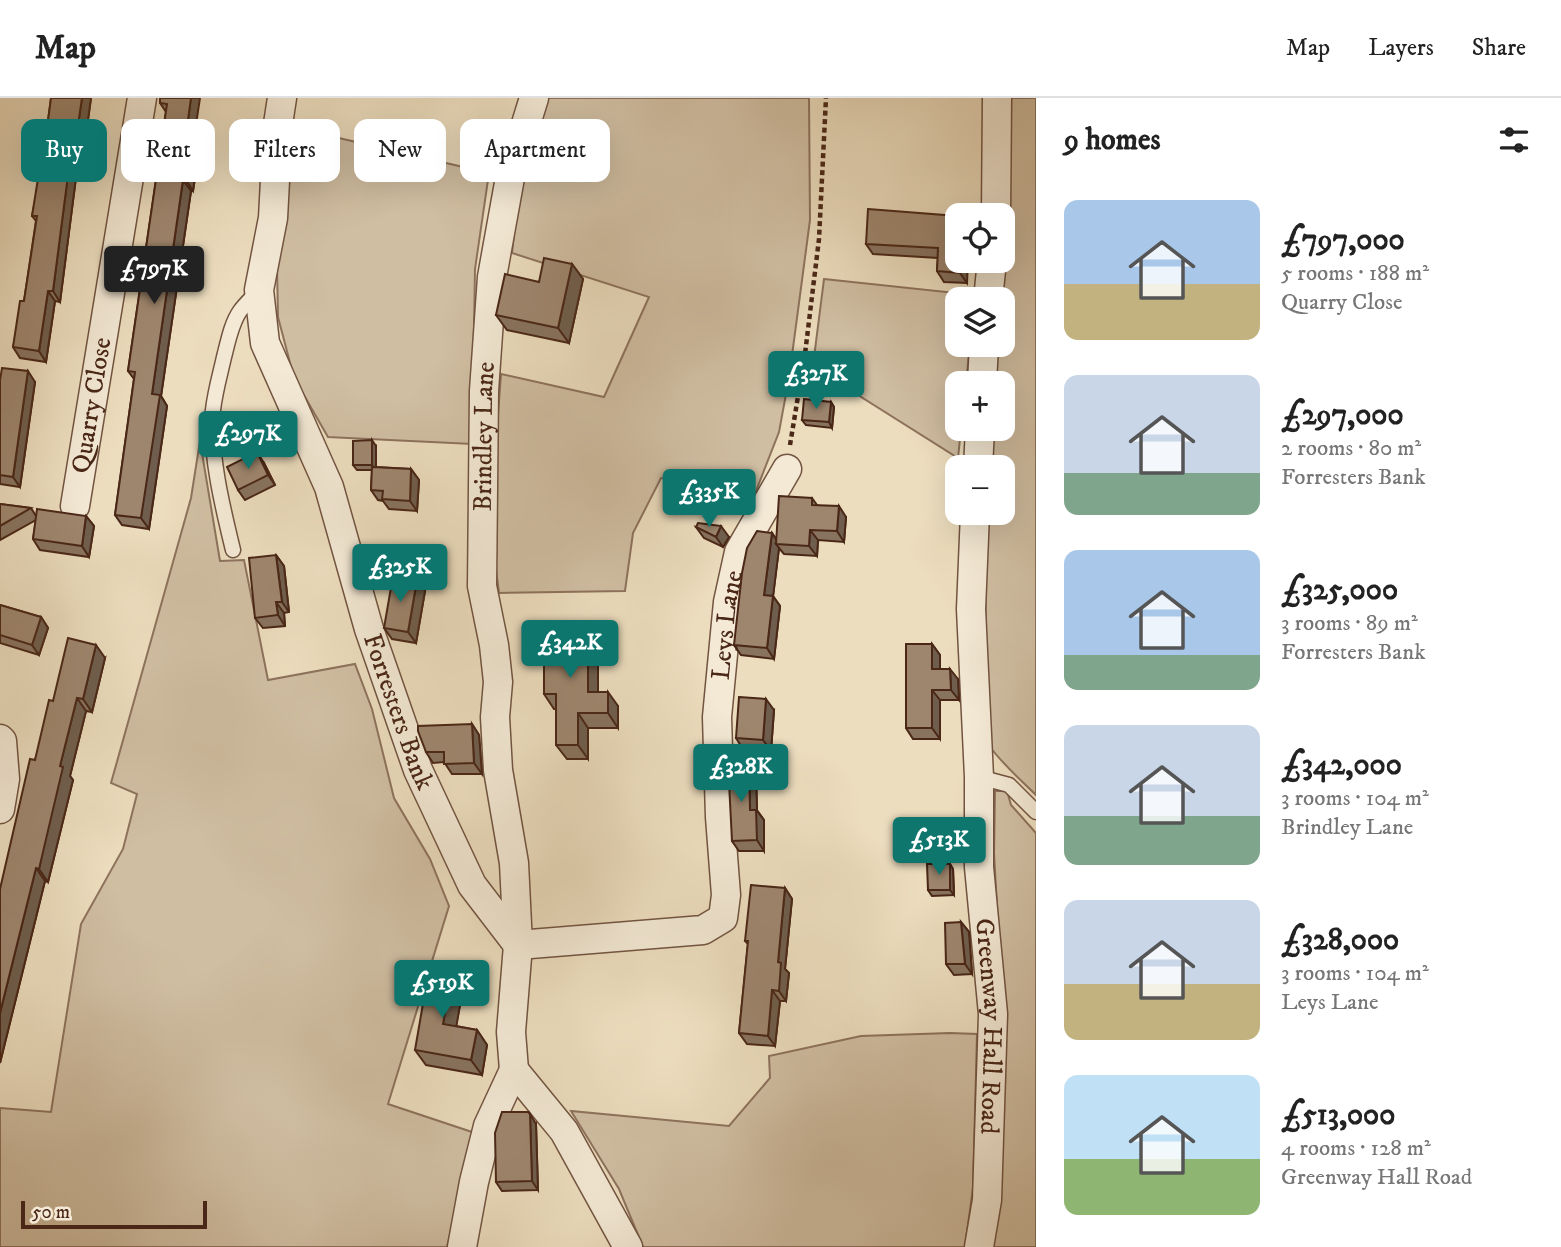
<!DOCTYPE html>
<meta charset="utf-8">
<style>
:root{--surface:#fff;--page:#f2f2f2;--text:#222;--muted:#767676;--line:#e0e0e0;--accent:#0f766e}
body{margin:0;font-family:"IM FELL DW Pica",serif;background:var(--page);color:var(--text);height:100vh;display:flex;flex-direction:column;font-size:26px;white-space:nowrap}
*{box-sizing:border-box;margin:0}
p{font-size:23px;color:var(--muted)}
.icon{flex:none;width:38px;height:38px;fill:none;stroke:currentColor;stroke-width:2;stroke-linecap:round;stroke-linejoin:round}
.map{position:relative;flex:1;overflow:hidden}
.side{display:flex;flex-direction:column;background:var(--surface);width:525px}
.side>*{flex:none}
.top-card{position:absolute;left:21px;top:21px;width:665px;height:63px;display:flex;gap:14px}
.tools{position:absolute;left:945px;top:105px;display:grid;gap:14px}
.tools a{display:grid;place-items:center;width:70px;height:70px;border-radius:14px;background:var(--surface);box-shadow:0 7px 28px #0002;font-size:35px}
.scale{position:absolute;left:21px;bottom:18px;width:186px;box-sizing:border-box;padding-left:7px;border:4px solid #4a2717;border-top:0;font-size:19px;line-height:24px;white-space:nowrap;color:#4a2717;-webkit-text-stroke:5px #f3e9d5;paint-order:stroke}
.price{position:absolute;translate:-50% -60px;padding:0 16px;border-radius:7px;background:var(--accent);color:#fff;font-size:23px;line-height:46px;filter:drop-shadow(0 2px 4px #0008)}
.price::after{content:'';position:absolute;left:50%;top:42px;width:21px;height:16px;margin-left:-10px;background:inherit;clip-path:polygon(0 0,100% 0,50% 100%)}
.price.current{background:#222;color:#fff}
ul{padding:0;list-style:none}
li{display:flex;align-items:center;gap:21px;height:175px;padding:0 28px}
li span{display:grid;place-items:center;flex:none;width:196px;height:140px;border-radius:14px;color:#555}
li>.icon{margin-inline-start:auto}
span .icon{width:84px;height:84px;fill:#fffc;stroke-width:1}
li b{font-size:30px}
h2{display:flex;justify-content:space-between;align-items:center;height:84px;padding:0 28px;font-size:30px}
.tag{padding:0 24px;border-radius:14px;background:var(--surface);box-shadow:0 7px 28px #0002;font-size:24px;line-height:63px}
.tag.current{background:var(--accent);color:#fff}
header{display:flex;align-items:center;gap:42px;box-sizing:border-box;height:98px;padding:0 35px;background:var(--surface);border-bottom:2px solid var(--line)}
header strong{font-size:33px}
nav{display:flex;gap:38px;margin-inline-start:auto;font-size:24px}
main{display:flex;flex:1;min-height:0}
.map>svg:first-child{display:block}
.green{fill:#d0bea2;stroke:#8d725c;stroke-width:2}
.lines{fill:none;stroke-linecap:round;stroke-linejoin:round}
.service-casing{stroke:#725441;stroke-width:17}
.minor-casing{stroke:#725441;stroke-width:31}
.path{stroke:#4a2717;stroke-width:4.5;stroke-dasharray:5 3.5;stroke-linecap:butt}
.service{stroke:#f3e9d5;stroke-width:14}
.minor{stroke:#f3e9d5;stroke-width:28}
.wall{fill:#88735f;stroke:#4a2717;stroke-width:2}
.shaded-wall{fill:#6f5e4d;stroke:#4a2717;stroke-width:2}
.building{fill:#9e866e;stroke:#4a2717;stroke-width:2}
.labels{text-anchor:middle;dominant-baseline:central;stroke-width:6;stroke-linejoin:round;paint-order:stroke}
.street-label{font-size:26px;fill:#4a2717;stroke:#f3e9d5}
</style>
<header>
<strong>Map</strong>
<nav><a>Map</a><a>Layers</a><a>Share</a></nav>
</header>
<main>
<div class="map">
<svg width="1036" height="1149" viewBox="0 0 1036 1149">
<rect width="100%" height="100%" fill="#ecddbe"/>
<filter id="stains"><feTurbulence type="fractalNoise" baseFrequency=".00286" numOctaves="4"/><feColorMatrix values="0 0 0 0 .2 0 0 0 0 .09 0 0 0 0 .02 0 0 0 .5 -.17"/></filter>
<radialGradient id="worn" r=".72"><stop offset=".6" stop-color="#630" stop-opacity="0"/><stop offset="1" stop-color="#630" stop-opacity=".3"/></radialGradient>
<!-- green -->
<g class="green">
<path d="M546,0H809L810,122L789,280L779,334L754,398L661,380L633,435L625,493L499,495L490,426L501,276L604,299L649,199L512,155L521,73Z"/>
<path d="M1003,0H1036V697C1018,679 1002,666 987,645L985,454L986,415H1003V369H987L988,331H1003V285H990L993,247H1003V201H996L1003,163Z"/>
<path d="M296,30L489,75L475,171L472,346L328,339L294,280L278,219L277,169Z"/>
<path d="M824,181L975,197L974,201H957V247H970L966,285H957V331H961L958,360L842,287L811,283Z"/>
<path d="M200,343L220,463L244,462L268,582L355,566L372,611L394,700L430,761L449,808L388,1006L475,1035L447,1149H0V1010L51,1014L81,826L123,751L137,696L111,685L191,400Z"/>
<path d="M995,693H1007L1011,707L1036,735V1149H988L999,845L994,755Z"/>
<path d="M950,935L977,936L973,1090L965,1149H643L619,1091L571,1013L729,1028L770,980L769,958L861,938Z"/>
</g>
<g class="lines">
<!-- service casing -->
<g class="service-casing">
<g id="service">
<path d="M233,452C223,411 209,354 213,312C215,294 220,277 224,259C228,244 231,226 240,213C245,206 252,200 258,193"/>
<path d="M979,679L1009,687L1036,714"/>
</g>
</g>
<!-- minor casing -->
<g class="minor-casing">
<g id="minor">
<path id="s1" d="M282,0L278,26L273,120L259,192L265,245L329,389L369,531L418,672L472,787L518,847L703,832L723,820L726,797L720,719L717,619L728,504L739,454L787,371"/>
<path d="M996,117L997,0"/>
<path d="M988,201L992,163"/>
<path d="M982,285L984,247"/>
<path d="M978,369L980,331"/>
<path id="s2" d="M75,408L142,0"/>
<path id="s3" d="M975,415L971,511L979,679V769L993,916L987,1102L979,1149"/>
<path d="M0,641L2,643L5,681L0,711"/>
<path id="s4" d="M514,972L511,934L518,847L514,765L498,672L495,619L498,584L494,547L482,488L484,293L492,179L511,74L534,0"/>
<path d="M514,972L564,1033L628,1149"/>
<path d="M462,1149L474,1084L488,1028L514,972"/>
</g>
</g>
<!-- path -->
<path class="path" d="M790,347L805,256L819,141L826,0"/>
<!-- service -->
<use href="#service" class="service"/>
<!-- minor -->
<use href="#minor" class="minor"/>
</g>
<!-- wall -->
<g class="wall">
<path d="M51,0H91L82,65L78,64L60,204L55,203L46,264L20,260L13,249L24,203L36,123L32,118L42,68Z"/>
<path d="M160,0L195,33L201,40L193,93H191L161,298L167,308L149,431L122,427L115,417L134,281L128,273L166,14L160,5Z"/>
<path d="M957,118L967,185L944,184L937,173L938,160L873,156L866,146Z"/>
<path d="M572,166L583,181L569,245L507,232L496,217L539,184Z"/>
<path d="M0,282L35,284L20,389L0,386Z"/>
<path d="M831,304L834,309L832,330L806,327L802,322Z"/>
<path d="M376,348V369L411,371L419,382L417,413L389,411L383,403L378,402L371,392L372,372H357L353,367Z"/>
<path d="M264,365L275,387L245,402L238,392Z"/>
<path d="M812,400L817,407L846,419L844,444L818,442L817,458L784,456L779,450L773,498L780,508L774,561L741,557L734,547L772,435L777,442Z"/>
<path d="M0,406L31,410L36,418H86L94,428L89,459L40,452L33,441L36,422L0,442Z"/>
<path d="M696,429L729,439L723,449L704,440Z"/>
<path d="M276,457L284,468L289,514L284,515L285,528L263,530L255,520Z"/>
<path d="M425,493L416,545L392,541L384,530Z"/>
<path d="M0,507L41,519L48,530L39,557L0,545Z"/>
<path d="M598,543V594L618,608V630H588V661H567L556,647V611H554L544,596Z"/>
<path d="M932,546L940,557V571L958,581L959,602H940V641H913L906,630Z"/>
<path d="M105,560L92,614L86,613L70,678L73,682L48,784L45,783L0,965L35,662L53,603Z"/>
<path d="M774,612L771,653L743,651L736,640Z"/>
<path d="M472,626L479,637L482,676H452L444,664L433,665L426,654Z"/>
<path d="M756,675L757,712L764,722V753H739L732,743Z"/>
<path d="M950,766L953,771L954,797L932,798L928,792Z"/>
<path d="M785,790L792,801L785,871L789,875L786,903H780L775,948L747,946L739,935L748,846L745,843Z"/>
<path d="M961,824L969,834L972,876L954,877L946,866Z"/>
<path d="M464,885L456,928L477,932L487,947L482,977L426,967L415,952Z"/>
<path d="M536,1026L538,1092L502,1093L496,1084Z"/>
</g>
<!-- shaded-wall -->
<g class="shaded-wall">
<path d="M82,0H91L82,65L74,54Z"/>
<path d="M191,0H200L195,33L201,40L193,93L186,82L187,29Z"/>
<path d="M71,54L78,64L60,204L53,193Z"/>
<path d="M183,82L191,93L161,298L167,308L149,431L141,420L152,296Z"/>
<path d="M961,163H968L967,185L960,175Z"/>
<path d="M572,166L583,181L569,245L558,230Z"/>
<path d="M48,193L55,203L46,264L39,253Z"/>
<path d="M28,273L35,284L20,389L13,379Z"/>
<path d="M831,304L834,309L832,330L829,324Z"/>
<path d="M372,342L376,348V372L372,367Z"/>
<path d="M257,354L264,365L275,387L268,377Z"/>
<path d="M411,371L419,382L417,413L410,403Z"/>
<path d="M839,408L846,419L844,444L837,433Z"/>
<path d="M86,418L94,428L89,459L82,448Z"/>
<path d="M721,428L729,439L723,449L716,439Z"/>
<path d="M810,432L818,442L817,458L809,448Z"/>
<path d="M772,435L779,446H776L779,450L772,507L764,497Z"/>
<path d="M276,457L284,468L289,514L282,504Z"/>
<path d="M417,482L425,493L416,545L408,534Z"/>
<path d="M773,498L780,508L774,561L767,550Z"/>
<path d="M276,504L284,515L285,528L278,517Z"/>
<path d="M41,519L48,530L39,557L32,547Z"/>
<path d="M588,529L598,543V608L588,594Z"/>
<path d="M932,546L940,557V581L932,571Z"/>
<path d="M96,547L105,560L92,614L83,601Z"/>
<path d="M950,571L958,581L959,602L951,592Z"/>
<path d="M932,592L940,602V641L932,630Z"/>
<path d="M608,594L618,608V630L608,615Z"/>
<path d="M77,600L86,613L70,678L73,682L48,784L39,771L60,668Z"/>
<path d="M766,601L774,612L771,653L763,642Z"/>
<path d="M578,615L588,630V661L578,647Z"/>
<path d="M472,626L479,637L482,676L474,665Z"/>
<path d="M749,665L756,675L757,713L764,722V753L757,742L750,712Z"/>
<path d="M950,766L953,771L954,797L950,792Z"/>
<path d="M36,770L45,783L0,965V915Z"/>
<path d="M785,790L792,801L785,871L789,875L786,903L779,893L778,864Z"/>
<path d="M961,824L969,834L972,876L965,866Z"/>
<path d="M453,870L464,885L454,941L443,926Z"/>
<path d="M772,892L780,903L775,948L768,938Z"/>
<path d="M477,932L487,947L482,977L471,962Z"/>
<path d="M530,1016L536,1026L538,1092L532,1083Z"/>
</g>
<!-- building -->
<g class="building">
<path d="M51,0H82L74,54H71L53,193H48L39,253L13,249L20,203H24L37,118H32L40,68H42Z"/>
<path d="M160,0H191L187,29H193L186,82H183L152,296L160,297L141,420L115,417L135,274L128,273L167,6L160,5Z"/>
<path d="M868,111L957,118V163H961L960,175L937,173L938,150L866,146Z"/>
<path d="M544,160L572,166L558,230L496,217L505,176L539,184Z"/>
<path d="M2,270L28,273L13,379L0,377V282Z"/>
<path d="M804,301L831,304L829,324L802,322Z"/>
<path d="M372,342V367H353V343Z"/>
<path d="M257,354L268,377L238,392L227,369Z"/>
<path d="M372,369L411,371L410,403L382,401L383,393L371,392Z"/>
<path d="M779,398L812,400V407L839,408L837,433L810,432L809,448L776,446Z"/>
<path d="M0,406L31,410L0,428Z"/>
<path d="M37,411L86,418L82,448L33,441Z"/>
<path d="M698,425L721,428L716,439L696,429Z"/>
<path d="M757,433L772,435L764,497L773,498L767,550L734,547L742,475L747,450Z"/>
<path d="M276,457L282,504H276L278,517L255,520L249,460Z"/>
<path d="M393,478L417,482L408,534L384,530Z"/>
<path d="M0,507L41,519L32,547L0,537Z"/>
<path d="M544,529H588V594H608V615H578V647H556V596H544Z"/>
<path d="M68,540L96,547L83,601L77,600L60,668L63,669L39,771L36,770L0,915V791L30,661L35,662L49,602L53,603Z"/>
<path d="M906,546H932V571H950L951,592H932V630H906Z"/>
<path d="M739,599L766,601L763,642L736,640Z"/>
<path d="M472,626L474,665L444,666V654H426L418,633V628Z"/>
<path d="M728,665H749L750,712H756L757,742L732,743Z"/>
<path d="M927,766H950V792H928Z"/>
<path d="M751,787L785,790L778,864L781,865L779,893L772,892L768,938L739,935L748,843H745Z"/>
<path d="M961,824L965,866H946L945,825Z"/>
<path d="M430,865L453,870L443,926L477,932L471,962L415,952Z"/>
<path d="M502,1014H528L530,1016L532,1083L496,1084L495,1035Z"/>
</g>
<g class="labels">
<!-- street labels -->
<g class="street-label">
<text stroke="none"><textPath href="#s2" startOffset="102">Quarry Close</textPath></text>
<text stroke="none"><textPath href="#s4" startOffset="637">Brindley Lane</textPath></text>
<text stroke="none"><textPath href="#s1" startOffset="1407">Leys Lane</textPath></text>
<text stroke="none"><textPath href="#s1" startOffset="640">Forresters Bank</textPath></text>
<text stroke="none"><textPath href="#s3" startOffset="514">Greenway Hall Road</textPath></text>
</g>
</g>
<rect width="100%" height="100%" filter="url(#stains)"/>
<rect width="100%" height="100%" fill="url(#worn)"/>
</svg>
<div class="tools">
<a><svg class="icon" aria-label="locate" viewBox="0 0 24 24"><circle cx="12" cy="12" r="6"/><path d="M12 2v4M12 18v4M2 12h4M18 12h4"/></svg></a>
<a><svg class="icon" aria-label="layers" viewBox="0 0 24 24"><path d="M12 4l9 5-9 5-9-5zM3 14l9 5 9-5"/></svg></a>
<a>+</a>
<a>−</a>
</div>
<div class="scale">50 m</div>
<b class="price current" style="left:154px;top:208px">£797K</b>
<b class="price" style="left:816px;top:313px">£327K</b>
<b class="price" style="left:248px;top:373px">£297K</b>
<b class="price" style="left:709px;top:431px">£335K</b>
<b class="price" style="left:400px;top:506px">£325K</b>
<b class="price" style="left:570px;top:582px">£342K</b>
<b class="price" style="left:741px;top:706px">£328K</b>
<b class="price" style="left:939px;top:779px">£513K</b>
<b class="price" style="left:442px;top:922px">£519K</b>
<div class="top-card">
<a class="tag current">Buy</a>
<a class="tag">Rent</a>
<a class="tag">Filters</a>
<a class="tag">New</a>
<a class="tag">Apartment</a>
</div>
</div>
<section class="side">
<h2>9 homes<svg class="icon" aria-label="filters" viewBox="0 0 24 24"><path d="M4 7h16M4 17h16"/><circle cx="9" cy="7" r="2"/><circle cx="15" cy="17" r="2"/></svg></h2>
<ul>
<li><span style="background:linear-gradient(#a9c7e8 60%,#c2b280 0)"><svg class="icon" aria-label="home" viewBox="0 0 24 24"><path d="M3 11l9-7 9 7M6 9v11h12V9"/></svg></span><div><b>£797,000</b><p>5 rooms · 188 m²</p><p>Quarry Close</p></div></li>
<li><span style="background:linear-gradient(#c9d6e8 70%,#7fa58c 0)"><svg class="icon" aria-label="home" viewBox="0 0 24 24"><path d="M3 11l9-7 9 7M6 9v11h12V9"/></svg></span><div><b>£297,000</b><p>2 rooms · 80 m²</p><p>Forresters Bank</p></div></li>
<li><span style="background:linear-gradient(#a9c7e8 75%,#7fa58c 0)"><svg class="icon" aria-label="home" viewBox="0 0 24 24"><path d="M3 11l9-7 9 7M6 9v11h12V9"/></svg></span><div><b>£325,000</b><p>3 rooms · 89 m²</p><p>Forresters Bank</p></div></li>
<li><span style="background:linear-gradient(#c9d6e8 65%,#7fa58c 0)"><svg class="icon" aria-label="home" viewBox="0 0 24 24"><path d="M3 11l9-7 9 7M6 9v11h12V9"/></svg></span><div><b>£342,000</b><p>3 rooms · 104 m²</p><p>Brindley Lane</p></div></li>
<li><span style="background:linear-gradient(#c9d6e8 60%,#c2b280 0)"><svg class="icon" aria-label="home" viewBox="0 0 24 24"><path d="M3 11l9-7 9 7M6 9v11h12V9"/></svg></span><div><b>£328,000</b><p>3 rooms · 104 m²</p><p>Leys Lane</p></div></li>
<li><span style="background:linear-gradient(#bfe0f5 60%,#8fb573 0)"><svg class="icon" aria-label="home" viewBox="0 0 24 24"><path d="M3 11l9-7 9 7M6 9v11h12V9"/></svg></span><div><b>£513,000</b><p>4 rooms · 128 m²</p><p>Greenway Hall Road</p></div></li>
</ul>
</section>
</main>
